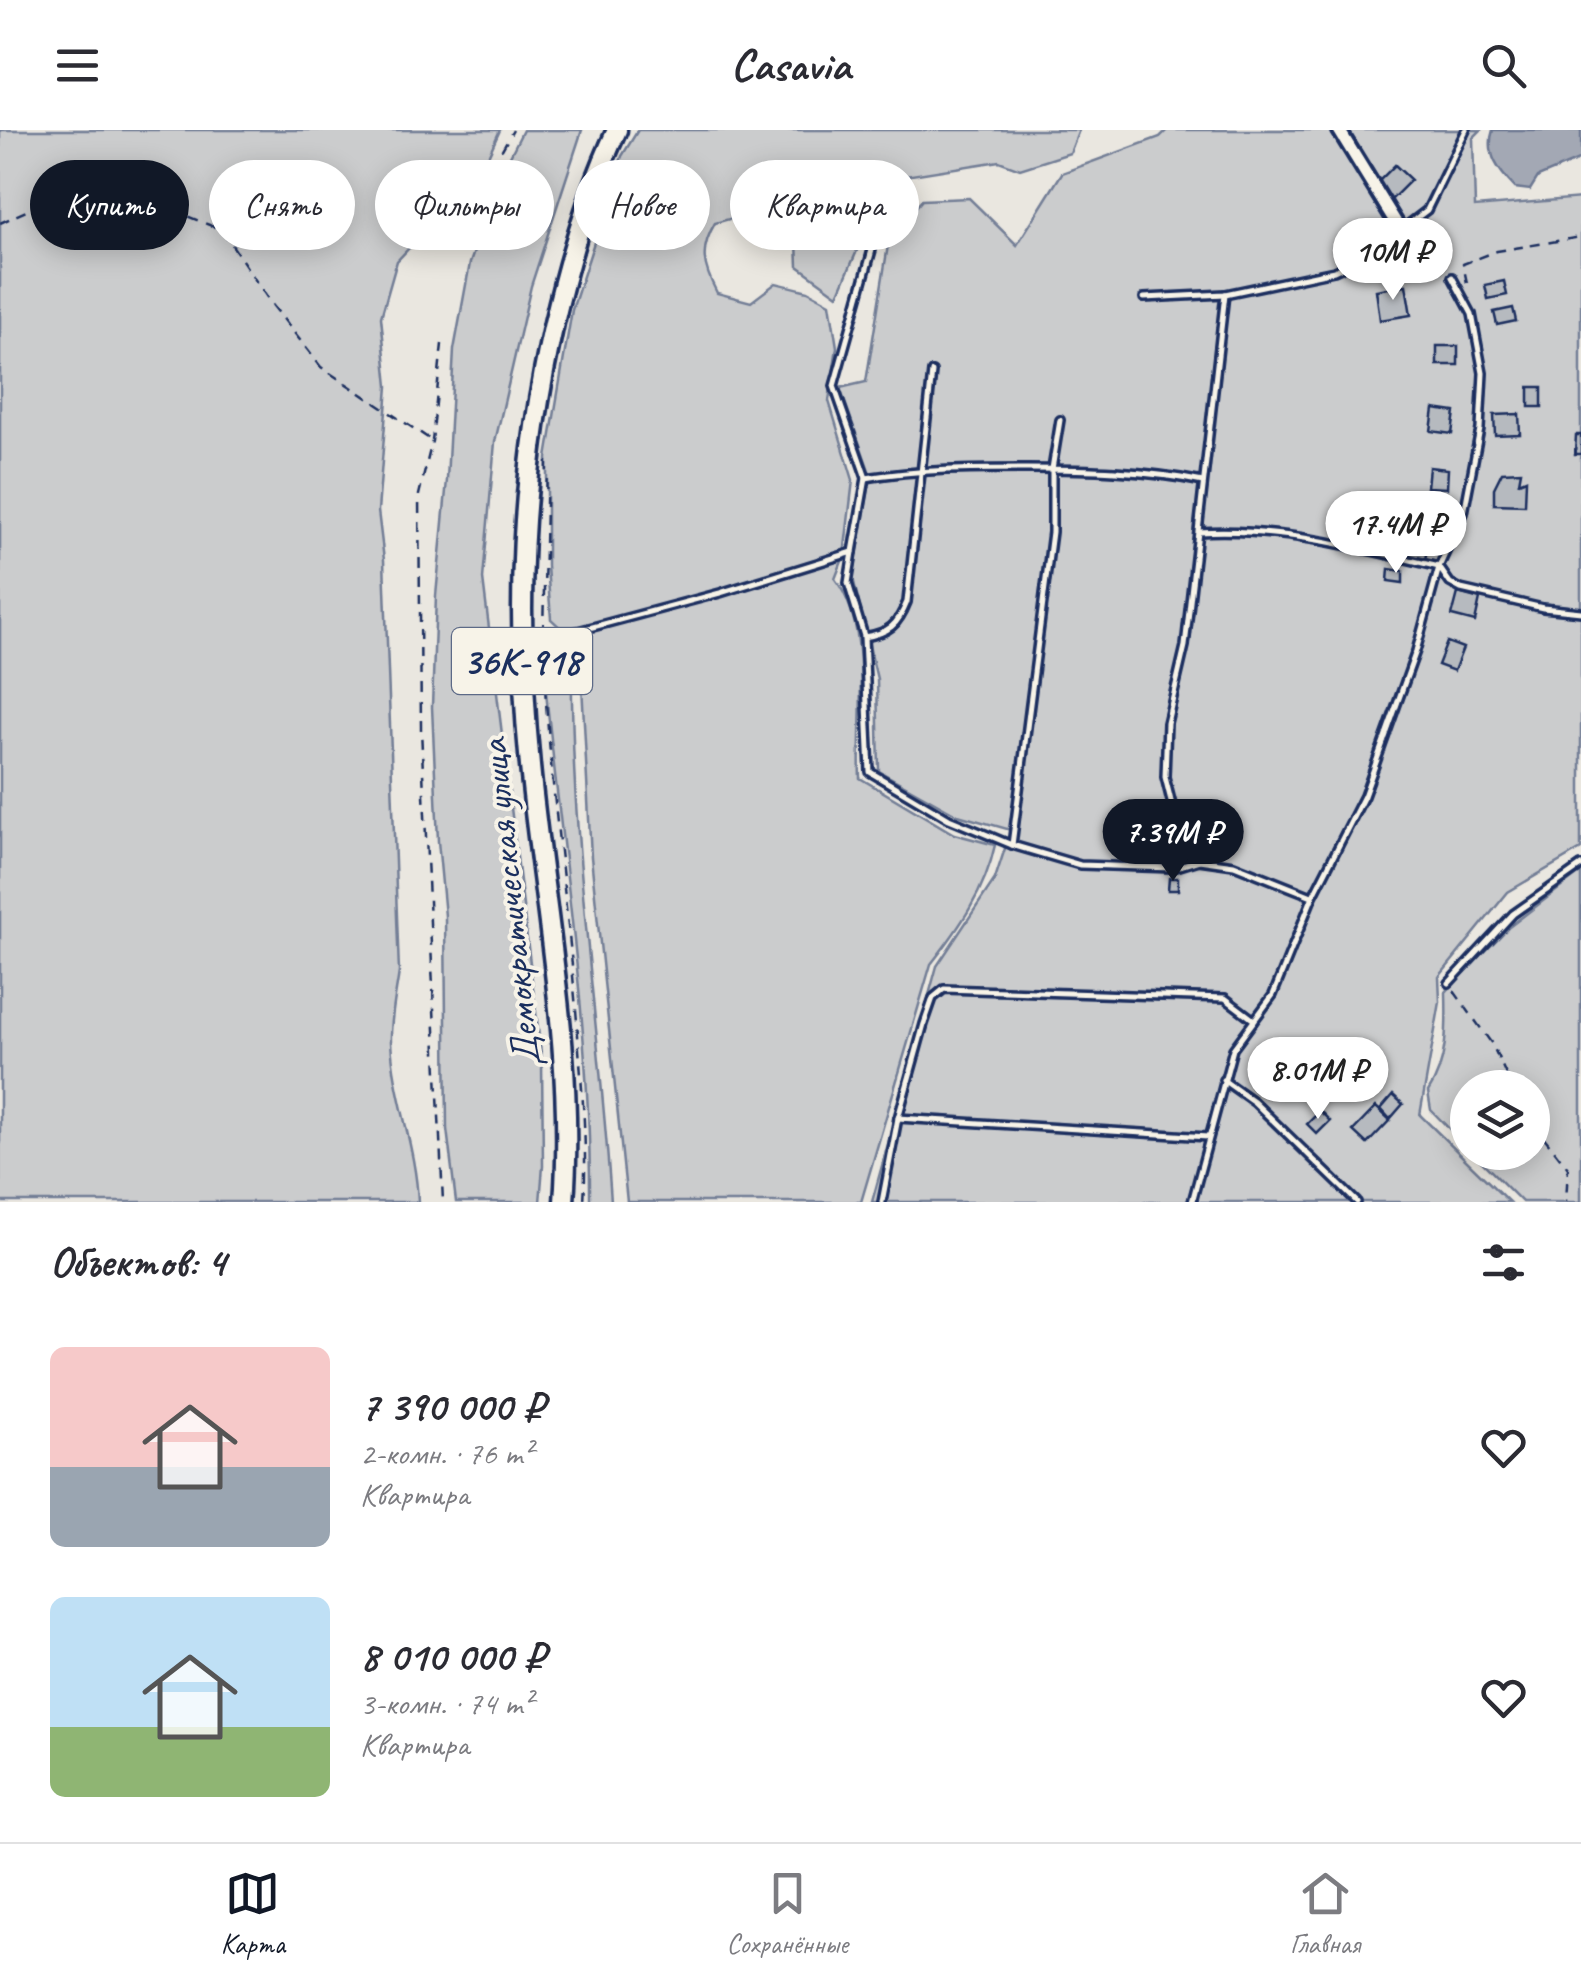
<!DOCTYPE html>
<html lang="ru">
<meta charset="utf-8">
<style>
:root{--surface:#fff;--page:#f7f7f7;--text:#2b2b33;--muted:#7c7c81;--line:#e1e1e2;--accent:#111827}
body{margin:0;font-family:Caveat,sans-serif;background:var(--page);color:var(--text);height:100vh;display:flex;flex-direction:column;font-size:38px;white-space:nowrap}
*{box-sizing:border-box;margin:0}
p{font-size:32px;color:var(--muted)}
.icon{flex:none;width:55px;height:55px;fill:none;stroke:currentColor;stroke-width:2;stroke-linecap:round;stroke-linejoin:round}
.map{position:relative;height:1072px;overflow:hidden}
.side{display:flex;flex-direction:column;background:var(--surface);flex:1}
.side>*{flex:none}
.banner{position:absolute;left:30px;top:30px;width:1000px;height:90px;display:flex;gap:20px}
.buttons{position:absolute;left:1450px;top:940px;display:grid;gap:20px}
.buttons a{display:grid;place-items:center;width:100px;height:100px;border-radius:50%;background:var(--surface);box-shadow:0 5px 25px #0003;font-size:50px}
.price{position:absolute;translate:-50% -85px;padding:0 22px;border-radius:35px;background:#fff;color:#222;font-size:32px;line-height:65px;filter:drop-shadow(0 2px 5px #0008)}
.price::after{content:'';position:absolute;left:50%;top:60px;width:30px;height:22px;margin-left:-15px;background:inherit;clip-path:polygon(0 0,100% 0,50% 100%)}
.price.current{background:var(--accent);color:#fff}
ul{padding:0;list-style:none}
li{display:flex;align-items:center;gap:30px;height:250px;padding:0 50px}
li span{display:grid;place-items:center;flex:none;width:280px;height:200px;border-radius:15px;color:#555}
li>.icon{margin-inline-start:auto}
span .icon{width:120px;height:120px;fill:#fffc;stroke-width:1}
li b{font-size:42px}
h2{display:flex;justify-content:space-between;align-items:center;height:120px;padding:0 50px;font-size:42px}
.chip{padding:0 35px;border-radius:45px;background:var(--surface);box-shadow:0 5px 25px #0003;font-size:35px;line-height:90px}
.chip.current{background:var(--accent);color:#fff}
header{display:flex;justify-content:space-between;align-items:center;height:130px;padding:0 50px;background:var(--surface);font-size:45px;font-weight:800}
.menu{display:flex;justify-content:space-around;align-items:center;height:140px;border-top:2px solid var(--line);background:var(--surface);font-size:28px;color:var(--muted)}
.menu a{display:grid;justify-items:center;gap:5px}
.menu .current{color:var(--accent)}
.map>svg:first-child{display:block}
.green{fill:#cbcccd;stroke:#737e96;stroke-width:2.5}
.water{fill:#a3a8b4;stroke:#6d7892;stroke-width:2.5}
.building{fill:#b6babf;stroke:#1b2f5e;stroke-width:2.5}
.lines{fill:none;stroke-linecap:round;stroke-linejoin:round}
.lane-casing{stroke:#1b2f5e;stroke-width:12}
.street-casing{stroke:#1b2f5e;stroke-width:19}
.primary-casing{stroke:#1b2f5e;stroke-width:25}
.path{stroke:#1b2f5e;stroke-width:2.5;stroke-dasharray:10 8;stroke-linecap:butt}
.lane{stroke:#f7f3e8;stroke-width:5}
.street{stroke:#f7f3e8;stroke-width:11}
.primary{stroke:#f7f3e8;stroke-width:18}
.labels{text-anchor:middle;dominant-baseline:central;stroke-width:8;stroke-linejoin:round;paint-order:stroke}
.shield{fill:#f7f3e8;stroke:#5d6a87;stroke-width:2.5}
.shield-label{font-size:38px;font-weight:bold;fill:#1b2f5e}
.street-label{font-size:40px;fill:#1b2f5e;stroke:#f7f3e8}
</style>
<header><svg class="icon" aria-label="menu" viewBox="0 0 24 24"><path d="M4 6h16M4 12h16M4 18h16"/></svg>Casavia<svg class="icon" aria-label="search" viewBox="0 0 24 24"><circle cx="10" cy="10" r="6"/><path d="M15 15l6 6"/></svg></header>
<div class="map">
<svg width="1581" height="1072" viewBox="0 0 1581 1072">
<rect width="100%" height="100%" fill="#eae7e0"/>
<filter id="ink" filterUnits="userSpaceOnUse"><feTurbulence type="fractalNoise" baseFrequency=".01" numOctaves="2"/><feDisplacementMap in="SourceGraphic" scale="20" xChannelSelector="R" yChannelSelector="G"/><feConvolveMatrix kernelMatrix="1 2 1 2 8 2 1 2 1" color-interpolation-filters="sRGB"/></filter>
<g filter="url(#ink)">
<!-- green -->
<g class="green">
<path d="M0,0H500L479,46L462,47L448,60L440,85L397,131L381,187L388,256L378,381L384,430L399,842C396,864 390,889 391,912C394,966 416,1018 418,1072H0Z"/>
<path d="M523,0H582L531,156L495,312L483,449L542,931L543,1036L540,1072H456L447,999L445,786L438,711L432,577L436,466L447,350L454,220L470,133L501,44Z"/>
<path d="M638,0H1079L1070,23L1020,39L999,31L905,46L894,86L859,116L838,165L798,136L797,111L779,91L743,85L715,93C699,120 703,136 717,163L751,172L776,153L808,161L830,173L837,217L829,271L853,350L844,426L835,449C873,498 857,589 860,648L954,704L995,715C985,761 960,797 931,834L861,1072H627L591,727L580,516L551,489L547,436V328L572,180L622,26Z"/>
<path d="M1167,0H1481L1473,8L1475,77L1581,68V719L1508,762L1439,847L1440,872L1420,985L1509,1072H872L937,836L995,749L1011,700L958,685L879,641L877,549L853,448L871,346L840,258L866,252L889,109L922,70L969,68L1017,115L1062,43L1160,7Z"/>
<path d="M572,520C569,705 599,888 611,1072H590C591,894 561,719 544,542Z"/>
<path d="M1581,742V1072H1522L1473,1023L1532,1022V958H1468L1467,1017L1431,980L1428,962C1448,932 1447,896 1446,862L1509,797Z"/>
</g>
<!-- water -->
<path class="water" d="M1493,0H1581V29L1538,47L1530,60L1515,58C1499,41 1485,24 1493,0Z"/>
<!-- building -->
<g class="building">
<path d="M1395,35L1411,50L1391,70L1376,54Z"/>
<path d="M1504,151L1507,165L1488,169L1485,155Z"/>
<path d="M1406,155L1411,185L1380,190L1376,160Z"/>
<path d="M1513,178L1516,191L1497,195L1494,182Z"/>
<rect x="1437" y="216" width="21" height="19"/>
<rect x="1529" y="257" width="13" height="20"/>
<path d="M1434,279L1455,282L1452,304L1431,301Z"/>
<path d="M1519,284L1520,304L1495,305L1494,285Z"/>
<path d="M1576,305H1581V324H1575Z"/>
<path d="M1429,337L1448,339L1447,358L1427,357Z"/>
<path d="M1521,341L1519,352L1526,349L1525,375L1494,374V358L1502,342Z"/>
<path d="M1413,409L1429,412L1425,429L1409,426Z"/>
<path d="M1389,439L1403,441V453L1388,451Z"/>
<path d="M1458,463L1480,469L1475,492L1452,486Z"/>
<path d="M1447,512L1463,518L1454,541L1438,535Z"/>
<path d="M1169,748H1178V760H1168Z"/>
<path d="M1393,965L1403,974L1390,989L1381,979Z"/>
<path d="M1376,977L1390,990L1367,1014L1353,1001Z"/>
<path d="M1320,981L1330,991L1317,1004L1307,994Z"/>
</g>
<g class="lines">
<!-- lane casing -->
<g class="lane-casing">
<g id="lane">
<path d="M1225,164L1185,516L1167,593L1165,647L1178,699L1199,730L1234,735L1312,766"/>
<path d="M1144,168L1225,164L1334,141L1367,126L1427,80L1466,0"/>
<path d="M932,242L907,472C898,495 889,503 864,507L870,642L949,689L1012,715"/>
<path d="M1060,290L1052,339V402L1012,715L1080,735L1173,738L1199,730"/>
<path d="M866,348C920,339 972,339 1027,339C1086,339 1145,340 1203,352"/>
<path d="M1199,402C1278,397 1361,418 1439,437L1450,453L1461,459L1543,478L1581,482"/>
<path d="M853,422L866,348L834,256L872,120"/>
<path d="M529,514L720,463L853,422L848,453L864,506"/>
<path d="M1449,853L1513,784L1581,736"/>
<path d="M1223,950L1254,972L1357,1072"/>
<path d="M898,988L1208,1007"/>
<path d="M882,1072L898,988L924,894L933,868L944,859L1225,868L1254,890"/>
<path d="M1192,1072L1233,919L1273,865L1313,766L1364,666L1416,521L1439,437L1464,383L1480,299L1483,243L1472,184L1452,147"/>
</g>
</g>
<!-- street casing -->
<g class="street-casing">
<path id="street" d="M1339,0L1401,101"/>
</g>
<!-- primary casing -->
<g class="primary-casing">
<path id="primary" d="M564,1072C575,926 544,781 530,636C515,482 520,344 554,193C569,128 588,61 617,0"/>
</g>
<!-- path -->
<g class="path">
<path d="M475,67L513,0"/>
<path d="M0,93L65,63L159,75L222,100L270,172L321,237L431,310"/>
<path d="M598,94L610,59"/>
<path d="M1418,99L1446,138"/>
<path d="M1467,153L1463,134L1497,121L1581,107"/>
<path d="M442,214L432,311L419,365L421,599L443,1072"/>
<path d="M543,503L547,331"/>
<path d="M543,521C549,654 570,786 579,919C583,970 587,1020 584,1072"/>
<path d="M1454,861L1492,914L1512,958"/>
<path d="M1532,992L1568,1038L1566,1072"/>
</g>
<!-- lane -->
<use href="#lane" class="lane"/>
<!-- street -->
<use href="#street" class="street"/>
<!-- primary -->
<use href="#primary" class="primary"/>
</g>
</g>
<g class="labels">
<!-- shield labels -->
<rect class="shield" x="452" y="498" width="140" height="66" rx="8"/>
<g class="shield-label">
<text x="522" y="531">36К-918</text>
</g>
<!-- street labels -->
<g class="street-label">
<text transform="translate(510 773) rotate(-96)">Демократическая улица</text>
</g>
</g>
</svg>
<div class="buttons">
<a><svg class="icon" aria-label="layers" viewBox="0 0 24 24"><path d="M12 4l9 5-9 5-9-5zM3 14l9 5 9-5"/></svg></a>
</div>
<b class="price" style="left:1393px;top:173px">10M ₽</b>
<b class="price" style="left:1396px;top:446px">17.4M ₽</b>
<b class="price current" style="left:1173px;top:754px">7.39M ₽</b>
<b class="price" style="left:1318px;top:992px">8.01M ₽</b>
<div class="banner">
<a class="chip current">Купить</a>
<a class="chip">Снять</a>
<a class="chip">Фильтры</a>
<a class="chip">Новое</a>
<a class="chip">Квартира</a>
</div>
</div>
<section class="side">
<h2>Объектов: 4<svg class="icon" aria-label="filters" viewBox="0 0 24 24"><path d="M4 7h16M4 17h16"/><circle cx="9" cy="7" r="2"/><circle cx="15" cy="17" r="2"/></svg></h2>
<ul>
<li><span style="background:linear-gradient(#f6c9c9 60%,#9aa5b1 0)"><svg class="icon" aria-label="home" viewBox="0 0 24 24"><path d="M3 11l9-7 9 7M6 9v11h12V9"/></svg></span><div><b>7 390 000 ₽</b><p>2-комн. · 76 m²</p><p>Квартира</p></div><svg class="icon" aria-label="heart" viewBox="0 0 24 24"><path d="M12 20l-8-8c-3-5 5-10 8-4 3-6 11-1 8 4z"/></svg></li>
<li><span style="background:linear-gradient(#bfe0f5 65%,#8fb573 0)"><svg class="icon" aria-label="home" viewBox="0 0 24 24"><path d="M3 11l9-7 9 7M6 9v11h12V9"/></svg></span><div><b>8 010 000 ₽</b><p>3-комн. · 74 m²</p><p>Квартира</p></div><svg class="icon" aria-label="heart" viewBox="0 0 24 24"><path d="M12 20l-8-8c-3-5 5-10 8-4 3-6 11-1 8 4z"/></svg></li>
</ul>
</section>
<nav class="menu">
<a class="current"><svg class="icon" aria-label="map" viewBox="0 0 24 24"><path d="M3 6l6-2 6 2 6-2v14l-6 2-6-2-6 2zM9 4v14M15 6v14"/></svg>Карта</a>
<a><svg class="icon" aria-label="saved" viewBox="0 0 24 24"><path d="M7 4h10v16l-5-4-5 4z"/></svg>Сохранённые</a>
<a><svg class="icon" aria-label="home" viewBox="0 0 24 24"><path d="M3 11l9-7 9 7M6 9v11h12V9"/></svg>Главная</a>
</nav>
